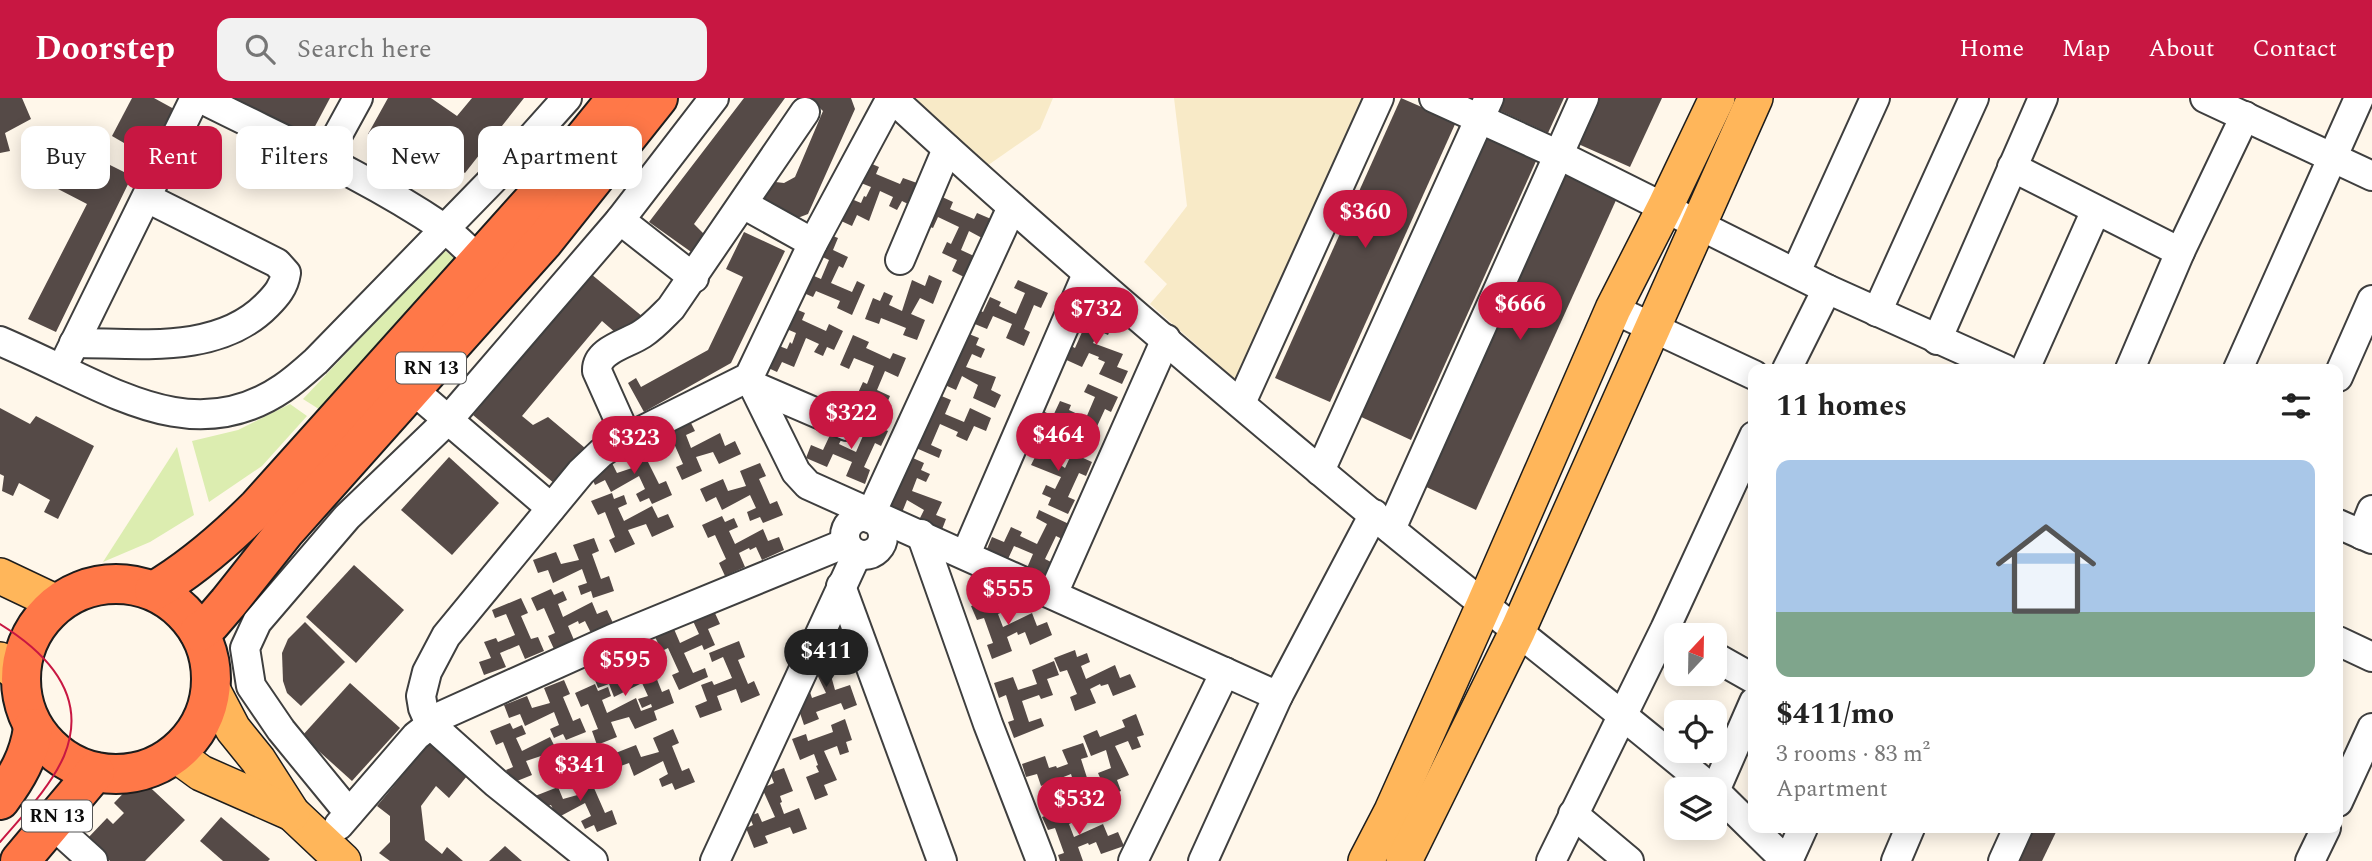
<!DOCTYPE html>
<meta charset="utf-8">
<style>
:root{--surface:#fff;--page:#f2f2f2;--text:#222;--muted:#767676;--accent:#c81742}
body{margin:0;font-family:Spectral,serif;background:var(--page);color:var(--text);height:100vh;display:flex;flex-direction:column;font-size:26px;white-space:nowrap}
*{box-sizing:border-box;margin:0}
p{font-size:23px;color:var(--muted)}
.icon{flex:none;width:38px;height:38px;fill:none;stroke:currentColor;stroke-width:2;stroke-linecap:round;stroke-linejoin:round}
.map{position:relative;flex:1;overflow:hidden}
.drawer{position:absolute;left:1748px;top:266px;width:595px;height:469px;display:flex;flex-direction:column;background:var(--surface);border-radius:14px;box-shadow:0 4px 18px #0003}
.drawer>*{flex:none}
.top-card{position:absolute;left:21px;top:28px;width:665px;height:63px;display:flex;gap:14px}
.needle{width:46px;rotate:22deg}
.controls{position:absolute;left:1664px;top:525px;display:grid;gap:14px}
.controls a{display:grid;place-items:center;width:63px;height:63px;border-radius:14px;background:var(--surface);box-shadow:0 4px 18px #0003;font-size:35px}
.price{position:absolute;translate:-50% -60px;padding:0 16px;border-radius:24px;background:var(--accent);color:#fff;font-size:23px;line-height:46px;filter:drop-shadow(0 2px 4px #0008)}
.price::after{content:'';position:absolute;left:50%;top:42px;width:21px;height:16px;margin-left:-10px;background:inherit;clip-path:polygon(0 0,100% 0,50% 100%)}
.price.active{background:#222;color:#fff}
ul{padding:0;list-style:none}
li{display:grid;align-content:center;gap:14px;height:371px;padding:0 28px}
li span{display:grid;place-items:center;height:217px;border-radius:14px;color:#555}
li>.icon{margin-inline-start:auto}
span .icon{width:126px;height:126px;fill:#fffc;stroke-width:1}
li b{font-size:30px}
h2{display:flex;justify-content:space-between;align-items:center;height:84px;padding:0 28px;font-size:30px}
.chip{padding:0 24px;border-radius:14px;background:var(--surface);box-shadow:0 4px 18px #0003;font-size:24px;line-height:63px}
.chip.active{background:var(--accent);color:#fff}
header{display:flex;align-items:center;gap:42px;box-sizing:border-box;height:98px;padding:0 35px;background:var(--accent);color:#fff}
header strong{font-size:33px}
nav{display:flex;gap:38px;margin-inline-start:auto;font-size:24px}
.search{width:490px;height:63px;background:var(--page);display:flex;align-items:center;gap:18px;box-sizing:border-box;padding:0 24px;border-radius:14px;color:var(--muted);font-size:26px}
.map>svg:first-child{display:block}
.farmland{fill:#f8eac7}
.green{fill:#dcedb0}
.building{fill:#554a47}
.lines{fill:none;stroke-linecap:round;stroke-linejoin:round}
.minor-casing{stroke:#3f3f3f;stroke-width:32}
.major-casing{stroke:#1d1d1d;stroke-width:38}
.highway-casing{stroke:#1d1d1d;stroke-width:42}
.minor{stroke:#fff;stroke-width:28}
.major{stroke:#ffb65a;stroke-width:35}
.highway{stroke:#ff7848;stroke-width:38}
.tram{stroke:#c81742;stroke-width:2}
.labels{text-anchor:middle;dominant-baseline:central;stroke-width:7;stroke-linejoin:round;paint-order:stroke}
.shield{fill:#fff;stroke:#555;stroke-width:2}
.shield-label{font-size:19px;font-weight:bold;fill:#0c0c0c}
</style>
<header>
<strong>Doorstep</strong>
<div class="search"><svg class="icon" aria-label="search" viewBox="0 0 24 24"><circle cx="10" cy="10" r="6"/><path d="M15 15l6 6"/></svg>Search here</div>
<nav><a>Home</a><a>Map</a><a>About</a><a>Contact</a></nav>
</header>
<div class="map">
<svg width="2372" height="763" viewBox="0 0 2372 763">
<rect width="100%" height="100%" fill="#fff7ea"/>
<!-- farmland -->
<g class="farmland">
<path d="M906,0H1053L1040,31L984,70Z"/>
<path d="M1174,0H1363L1237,283L1150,206L1167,186L1144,164L1187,108Z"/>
</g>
<!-- green -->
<g class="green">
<path d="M444,152L458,163L325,315L303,301Z"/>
<path d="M290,306L307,318L262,368L209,404L192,343L238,332Z"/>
<path d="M177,349L194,417L150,444L103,464Z"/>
</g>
<!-- building -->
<g class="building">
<path d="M0,0H22L31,21L5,35L10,53L0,55Z"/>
<path d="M132,0H154L174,11L148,59L112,38Z"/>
<path d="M214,0H330L304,49Z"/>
<path d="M388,0H431L457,18L472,0H524L465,75L440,58L435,66L368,36Z"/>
<path d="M744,0H785L694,126L706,138L694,156L649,124Z"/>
<path d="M809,0H851L855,11L808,116L795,121L759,103L767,83L784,85L795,79L823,13Z"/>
<path d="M1401,0L1456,24L1330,304L1275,280Z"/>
<path d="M1499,0H1564L1548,35L1494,10Z"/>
<path d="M1596,0H1662L1630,69L1576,45Z"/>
<path d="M1482,37L1537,61L1411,342L1357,317Z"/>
<path d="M43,53L97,82L106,65L132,78L56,234L28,221L87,106L29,76Z"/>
<path d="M865,63L879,69L876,76L900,86L903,80L917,85L908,106L902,103L897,112L889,108L893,99L880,93L869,123L857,117L852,128L839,122L849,100L861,105L864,98L866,99L871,89L856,83Z"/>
<path d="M1563,75L1617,100L1476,412L1422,387Z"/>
<path d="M938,97L953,104L950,111L974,121L977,115L991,121L982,140L969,133L961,152L974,158L964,179L952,173L957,162L942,155L947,144L951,146L959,129L938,119L933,130L925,127Z"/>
<path d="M744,134L785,153L731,265L644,314L628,285L636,280L641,289L708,252L743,179L726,171Z"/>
<path d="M825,135L838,140L833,152L848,159L843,170L839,168L831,185L852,194L857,183L865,187L852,217L837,210L840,203L816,193L813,199L799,193L807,175L821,181L829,162L816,156Z"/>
<path d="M591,176L643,219L624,242L602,223L522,318L533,327L548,319L585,350L555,386L473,317Z"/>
<path d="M929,177L942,183L933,206L920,200L911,216L925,222L917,242L903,237L906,230L881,220L879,226L865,221L873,200L880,203L884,194L893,198L889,207L902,213L912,182L925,188Z"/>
<path d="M1018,182L1048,195L1041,210L1034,207L1024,231L1030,234L1024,248L1006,240L1012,226L993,218L987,231L965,222L971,209L983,214L990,199L1001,204L999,208L1016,216L1025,195L1014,190Z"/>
<path d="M1085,208L1105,218L1102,224L1112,228L1108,237L1099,233L1093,245L1123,256L1117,269L1128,273L1122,286L1099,276L1105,264L1098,261L1099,259L1089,255L1082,269L1062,260L1069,247L1075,250L1086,225L1079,222Z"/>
<path d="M791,209L805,215L802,222L826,233L829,226L843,233L834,252L827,249L823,258L814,254L819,246L806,240L794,269L782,264L777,274L764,268L774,246L787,251L790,244L792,246L796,235L782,229Z"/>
<path d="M959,232L979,240L976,247L985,251L981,260L972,256L966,269L996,279L991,292L1001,297L995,310L973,300L978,287L962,278L956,292L936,283Z"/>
<path d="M853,237L869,244L866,250L890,261L893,255L906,260L898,279L885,273L877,292L890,298L881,319L868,313L873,302L858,295L863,284L867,286L874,268L854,260L849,271L840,267Z"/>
<path d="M1088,286L1118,299L1111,314L1105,311L1094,335L1100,338L1094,352L1075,343L1082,330L1063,321L1057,335L1035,325L1041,312L1053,318L1060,303L1071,307L1069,312L1086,320L1095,299L1084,294Z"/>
<path d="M932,294L951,302L945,316L964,324L970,310L991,320L986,333L974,328L967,343L956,338L958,334L940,326L931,347L942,352L939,360L909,347Z"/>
<path d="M0,310L30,326L36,318L94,348L58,421L44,414L50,402L19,385L13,398L2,393L4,378L0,376Z"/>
<path d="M858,320L888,333L881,348L875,345L864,369L870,372L865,386L846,378L852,364L833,356L827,369L806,360L811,347L823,352L830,337L841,342L839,346L856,354L865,333L854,328Z"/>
<path d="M679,322L682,329L691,325L695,333L686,337L691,350L720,335L725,348L735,343L741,356L719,366L713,354L696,359L702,373L682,382L676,369L683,366L672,341L665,345L659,331Z"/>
<path d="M1033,337L1055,348L1050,360L1065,370L1072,355L1092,364L1086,378L1079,375L1068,399L1075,402L1068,416L1048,407L1051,400L1042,396L1046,387L1055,391L1061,379L1031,367L1037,355L1027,350Z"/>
<path d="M648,346L654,359L647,362L659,386L666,383L672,397L652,406L649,400L640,404L636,396L645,391L639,378L611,394L605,382L595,387L589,374L611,363L617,375L635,369L628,355Z"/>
<path d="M904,356L924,365L921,372L930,376L926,384L917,380L912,393L942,404L936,417L946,421L941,434L918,424L924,412L907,402L901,417L881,408Z"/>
<path d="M449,359L499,405L452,457L401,412Z"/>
<path d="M760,365L766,378L759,381L770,406L777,403L783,417L763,425L760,419L750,423L747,414L756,410L750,397L722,412L716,399L706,404L700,391L723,381L728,393L746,388L740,373Z"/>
<path d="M612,395L614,401L624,397L627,406L618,410L624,423L652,408L658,420L668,416L674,429L652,439L646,426L628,432L635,446L615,455L609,442L615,439L605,414L598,417L591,403Z"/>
<path d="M1039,412L1069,426L1062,441L1056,438L1045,461L1051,464L1045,478L1027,470L1033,456L1014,448L1008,461L987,451L992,439L1004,444L1011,429L1022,434L1020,438L1037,446L1047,426L1036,420Z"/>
<path d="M722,418L725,424L734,420L738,429L729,433L735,446L763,431L768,443L779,439L784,452L762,462L756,449L750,452L749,450L739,455L745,469L725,478L719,465L726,461L715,437L708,440L702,427Z"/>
<path d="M594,440L599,453L592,456L601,481L609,478L614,493L593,500L591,493L581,497L578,488L587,485L582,471L553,485L548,472L538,475L533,462L556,454L561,466L579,462L573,447Z"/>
<path d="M354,467L404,512L356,565L306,519Z"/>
<path d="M551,491L554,497L563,493L567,502L558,506L563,519L592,504L597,516L607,512L613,525L591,535L585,523L579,526L578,523L568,528L574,542L554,551L548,538L555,535L544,510L537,513L531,500Z"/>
<path d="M521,500L528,515L521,518L531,541L538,539L544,553L525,561L519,547L500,555L506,569L484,577L479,564L491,560L484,544L496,540L498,544L515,537L506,516L495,520L492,512Z"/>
<path d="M991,501L994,507L1004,503L1007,512L998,516L1003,529L1032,515L1037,528L1047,524L1052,537L1030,547L1025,534L1018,537L1017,534L1007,539L1012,553L992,561L987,547L993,545L984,520L977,522L971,508Z"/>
<path d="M714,513L720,526L708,531L715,547L704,552L702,547L684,555L693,575L705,570L708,579L679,592L672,577L679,574L668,550L662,553L655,539L674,531L680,545L699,536L693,523Z"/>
<path d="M305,524L345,564L301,608L287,595L283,583L282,555L288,541Z"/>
<path d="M739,543L745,559L738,562L748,586L754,583L760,597L741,605L736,591L717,598L722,612L700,620L695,608L707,603L701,587L712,583L714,587L732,580L723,559L712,564L709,555Z"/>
<path d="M835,546L843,569L830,574L835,592L850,587L857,607L844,612L841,605L816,614L819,621L804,627L797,606L809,591L812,600L826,595L812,566L825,562L821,551Z"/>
<path d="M1075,552L1077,559L1087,555L1090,564L1081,568L1086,581L1115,567L1120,580L1130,576L1136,589L1113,598L1108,586L1101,588L1100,586L1090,591L1096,605L1075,613L1070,599L1077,596L1067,572L1060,574L1054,560Z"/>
<path d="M653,553L658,566L652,569L662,594L669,591L674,605L654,613L657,622L635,631L629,619L611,624L617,639L597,647L592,633L598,631L588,606L581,609L575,595L595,586L598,593L608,589L611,598L602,602L607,615L636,600L641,613L652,609L651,606L642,610L638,601L648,598L642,585L614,599L609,586L598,590L593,577L615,568L621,580L639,575L633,561Z"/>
<path d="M1054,563L1059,577L1047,581L1053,597L1041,601L1039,597L1022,603L1029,624L1041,620L1044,628L1014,640L1008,624L1014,622L1006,597L999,600L994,585L1013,579L1018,592L1037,586L1032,572Z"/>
<path d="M564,582L570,596L563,599L573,623L580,620L586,634L566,642L563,636L554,640L550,631L559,627L554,614L525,628L520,616L509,620L504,607L527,598L532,610L550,605L544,590Z"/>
<path d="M350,585L400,630L352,683L302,638Z"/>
<path d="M1136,616L1144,637L1137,639L1141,649L1132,652L1128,643L1115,648L1129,677L1117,682L1121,693L1108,698L1098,675L1111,670L1106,652L1091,658L1083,638L1097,632L1100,639L1125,629L1122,622Z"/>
<path d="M845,621L852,642L846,644L849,654L840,657L837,648L824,653L837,682L824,687L828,697L815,702L806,679L819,674L816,668L818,667L814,656L800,662L792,641L806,636L808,643L833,634L831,627Z"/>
<path d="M510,625L513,631L522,627L526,636L516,640L522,653L550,639L556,651L566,647L572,660L549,670L544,657L526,663L532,677L512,685L506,672L513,669L503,644L496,647L490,633Z"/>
<path d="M673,631L679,645L672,648L682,673L689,670L695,684L675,692L672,685L662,689L659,681L668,676L663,663L634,678L629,665L618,669L613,656L636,647L641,659L659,654L653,640Z"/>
<path d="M435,638L472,672L449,700L436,688L421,708L425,742L442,756L447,749L463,763H390L379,755L390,744V718L377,708Z"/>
<path d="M1083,645L1088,659L1081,661L1089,686L1097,683L1102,698L1081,705L1079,698L1069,701L1066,693L1075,689L1071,676L1041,688L1037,676L1026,679L1022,666L1045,658L1049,670L1056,668L1057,670L1068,666L1062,652Z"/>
<path d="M784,670L793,693L780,698L782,704L780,705L784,716L799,710L807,731L793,736L790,729L765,738L768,745L754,750L746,730L753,727L749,718L758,715L762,724L775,719L762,690L774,685L770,675Z"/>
<path d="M595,673L601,687L594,690L605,715L612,712L617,726L597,734L594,727L585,731L581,723L591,718L585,705L557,720L551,707L541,711L535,698L558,689L563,701L581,696L575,682Z"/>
<path d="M139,679L185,722L145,763H110L87,741L107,720L113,726L124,715L114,705Z"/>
<path d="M1063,711L1065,718L1075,714L1078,722L1069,726L1074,739L1103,726L1108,738L1118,734L1124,748L1101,756L1096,744L1089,747L1088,745L1078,749L1083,763H1060L1058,757L1064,755L1055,730L1048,732L1042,719Z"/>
<path d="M221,719L270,761L268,763H223L200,743Z"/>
<path d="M2026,730H2058L2042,763H2010Z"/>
<path d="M505,748L522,763H489Z"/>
</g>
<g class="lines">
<!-- minor casing -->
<g class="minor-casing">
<g id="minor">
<path d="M200,0C281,41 367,78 442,129C455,138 467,151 478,161"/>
<path d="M892,0C1030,128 1174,251 1319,372C1448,481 1583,583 1712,691"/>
<path d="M1434,0L1559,57L1827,191L2005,271"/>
<path d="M2205,0L2372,78"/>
<path d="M324,62L358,0"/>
<path d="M2012,69L2180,154"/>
<path d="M743,106L813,145"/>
<path d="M620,122L694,180"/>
<path d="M900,162L947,51"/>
<path d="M1796,174L1875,0"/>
<path d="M1613,211L1754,277"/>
<path d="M1877,214L1974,0"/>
<path d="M1937,242L2043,0"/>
<path d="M0,243C21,252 42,262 63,272C136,307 207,342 283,290C295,282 306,272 316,263L507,67L567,0"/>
<path d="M74,245C138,245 218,257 267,207C276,198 284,189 286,175L277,165L147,100"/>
<path d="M68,258L195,0"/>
<path d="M1787,271L1827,191"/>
<path d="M2025,271L2096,112"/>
<path d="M2130,271L2180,154L2245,18"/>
<path d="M2238,271L2359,0"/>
<path d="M749,279L796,374L808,387L1278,598"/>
<path d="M2338,279L2372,202"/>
<path d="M754,288L847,328"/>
<path d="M412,291L551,410"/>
<path d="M1241,305L1379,0"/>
<path d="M627,340L597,273C596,252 627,246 642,236C653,229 662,219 671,210L805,14"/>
<path d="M1320,373L1489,0"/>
<circle cx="864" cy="438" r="19"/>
<path d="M869,420L1012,109"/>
<path d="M2338,426L2372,441"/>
<path d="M1391,431L1584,0"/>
<path d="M921,436L988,626L1041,763"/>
<path d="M2362,437L2372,412"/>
<path d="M966,456L1087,176"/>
<path d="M841,488L942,763"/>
<path d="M1053,496L1166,241"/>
<path d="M2338,543L2372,559"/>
<path d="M1715,559L1754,581"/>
<path d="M1715,693L1786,763"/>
<path d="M1715,693L1754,604"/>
<path d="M2338,704L2372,630"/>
<path d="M349,715L281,632L251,588L245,550L257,524L347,419L449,321L620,122L714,0"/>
<path d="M1573,716L1629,763"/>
<path d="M51,725L93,763"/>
<path d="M339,727L416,638L443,617L612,541L846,445"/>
<path d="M593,763L496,685L430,626L423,610L421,598L427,574L446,538L581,374L601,355L613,347L749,279L813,145L891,0"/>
<path d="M715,763L857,456"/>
<path d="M1133,763L1225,574"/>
<path d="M1203,763L1278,598L1374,416"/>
<path d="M1551,763L1665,531L1754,338"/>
<path d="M1788,763L1803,730"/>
<path d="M1896,763L1910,730"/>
<path d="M2003,763L2018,730"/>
<path d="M2310,763L2326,730"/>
</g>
</g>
<!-- major casing -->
<g class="major-casing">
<g id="major">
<path d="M0,478L57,505"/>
<path d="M0,562L21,578"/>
<path d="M211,589L233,631L258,662L292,715L343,763"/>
<path d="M175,656L201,675L292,715"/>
<path d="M1366,763L1392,713L1484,507L1613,211L1665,109L1717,0"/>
<path d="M1404,763L1518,532L1755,0"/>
</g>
</g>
<!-- highway casing -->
<g class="highway-casing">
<g id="highway">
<circle cx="116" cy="581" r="95"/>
<path d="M154,493C193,470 226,441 258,409L539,96L617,0"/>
<path d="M199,534L210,526L228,505L286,432L544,143L658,0"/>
<path d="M0,702C17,679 29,659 33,630"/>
<path d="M20,763L95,674"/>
</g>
</g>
<!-- minor -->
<use href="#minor" class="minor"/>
<!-- major -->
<use href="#major" class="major"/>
<!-- highway -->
<use href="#highway" class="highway"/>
<!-- tram -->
<path class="tram" d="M0,526C47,555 89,598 64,658C50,690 22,718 0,744"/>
</g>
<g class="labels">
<!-- shield labels -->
<g class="shield">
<rect x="396" y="254.5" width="70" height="31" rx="5"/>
<rect x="22" y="702.5" width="70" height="31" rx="5"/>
</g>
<g class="shield-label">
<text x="431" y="270">RN 13</text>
<text x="57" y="718">RN 13</text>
</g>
</g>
</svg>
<div class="controls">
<a><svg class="needle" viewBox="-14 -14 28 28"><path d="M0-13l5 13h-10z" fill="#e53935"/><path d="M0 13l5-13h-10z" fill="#767676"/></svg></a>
<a><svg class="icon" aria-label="locate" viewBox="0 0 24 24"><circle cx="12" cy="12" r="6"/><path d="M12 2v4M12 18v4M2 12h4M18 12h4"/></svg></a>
<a><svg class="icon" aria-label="layers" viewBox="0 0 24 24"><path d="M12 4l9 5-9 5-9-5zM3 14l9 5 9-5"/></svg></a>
</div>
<b class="price" style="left:1365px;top:152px">$360</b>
<b class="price" style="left:1520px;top:244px">$666</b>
<b class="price" style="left:1096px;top:249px">$732</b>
<b class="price" style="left:851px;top:353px">$322</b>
<b class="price" style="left:1058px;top:375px">$464</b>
<b class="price" style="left:634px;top:378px">$323</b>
<b class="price" style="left:1008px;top:529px">$555</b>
<b class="price active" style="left:826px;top:591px">$411</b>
<b class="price" style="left:625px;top:600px">$595</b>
<b class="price" style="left:580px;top:705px">$341</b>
<b class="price" style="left:1079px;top:739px">$532</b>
<div class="top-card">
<a class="chip">Buy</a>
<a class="chip active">Rent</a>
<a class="chip">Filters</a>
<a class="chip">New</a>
<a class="chip">Apartment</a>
</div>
<section class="drawer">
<h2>11 homes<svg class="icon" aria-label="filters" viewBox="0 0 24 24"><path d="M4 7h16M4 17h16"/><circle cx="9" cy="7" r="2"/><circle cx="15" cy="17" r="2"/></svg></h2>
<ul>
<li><span style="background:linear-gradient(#a9c7e8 70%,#7fa58c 0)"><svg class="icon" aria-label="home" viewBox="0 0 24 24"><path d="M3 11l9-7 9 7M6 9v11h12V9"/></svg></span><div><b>$411/mo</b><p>3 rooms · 83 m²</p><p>Apartment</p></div></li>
</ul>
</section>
</div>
